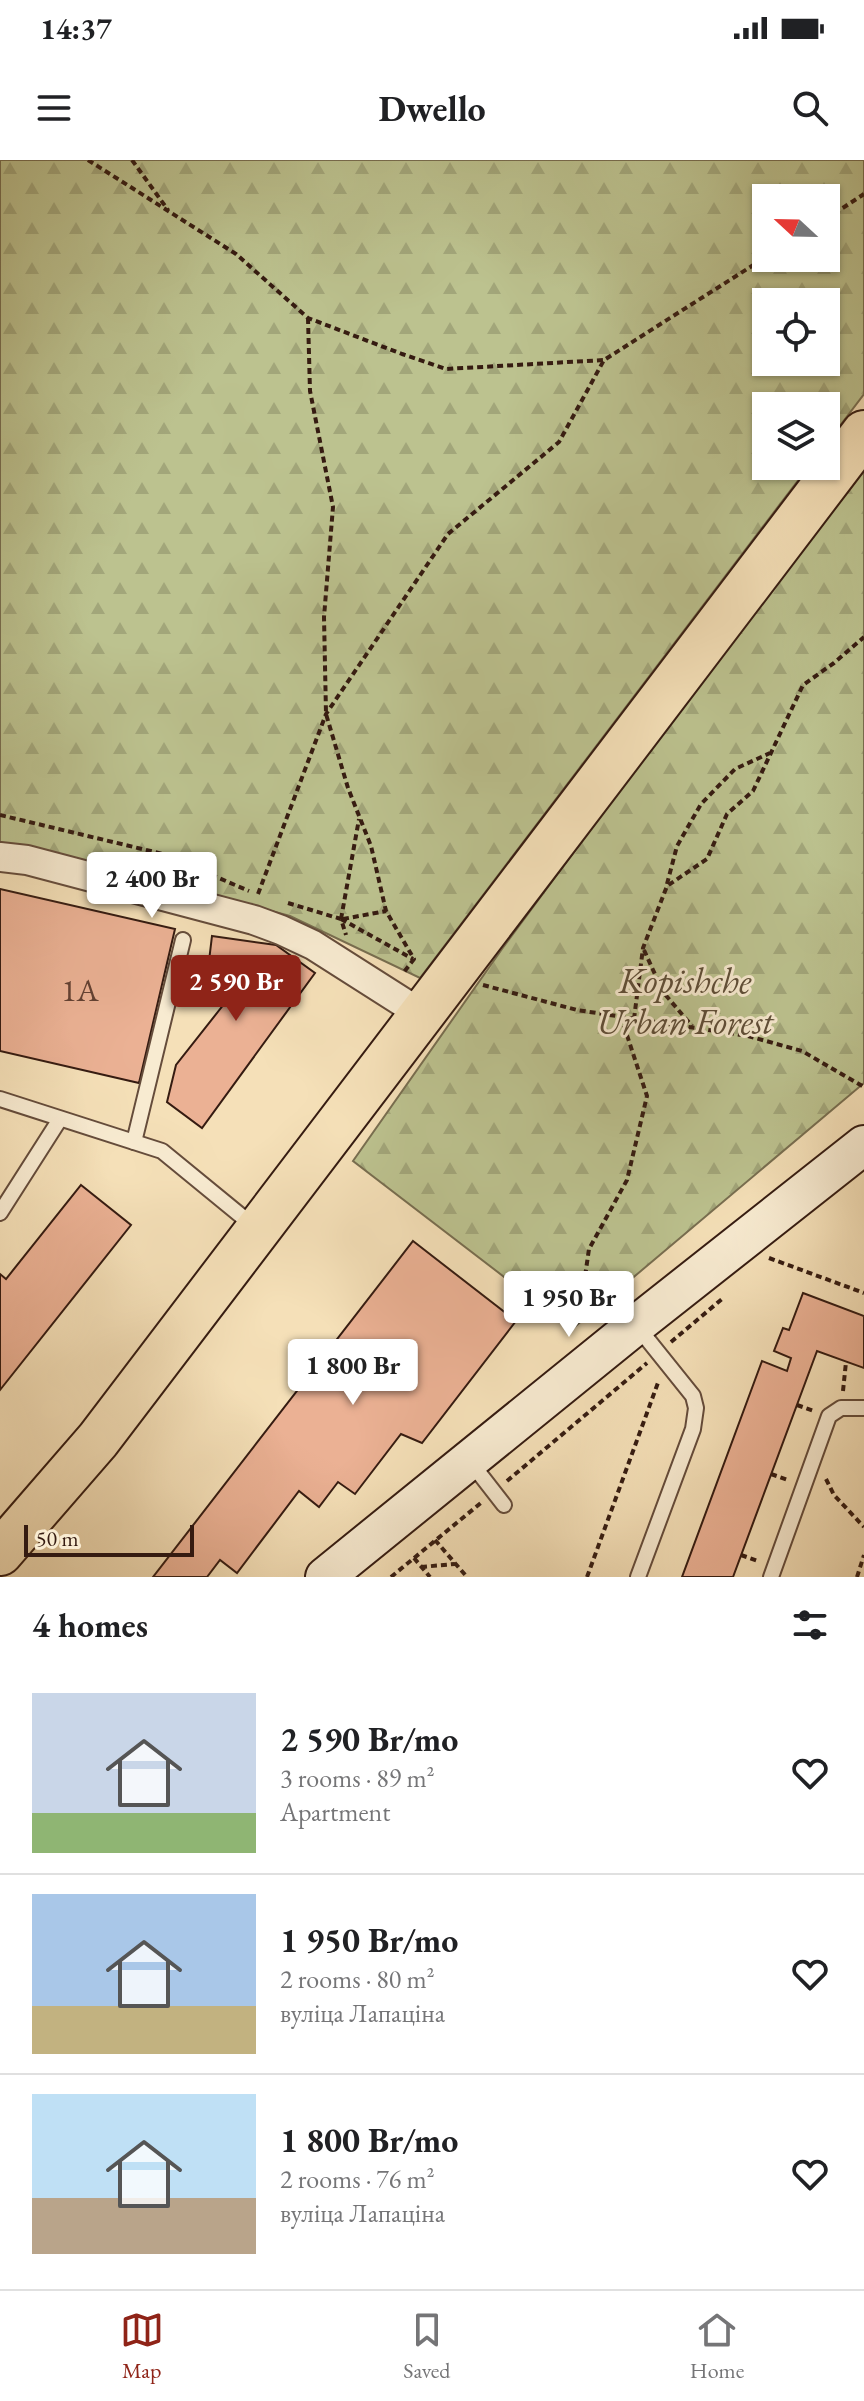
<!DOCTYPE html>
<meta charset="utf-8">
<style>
:root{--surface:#fff;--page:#f2f2f2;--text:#202124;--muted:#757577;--line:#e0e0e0;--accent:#8f2418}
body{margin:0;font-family:"EB Garamond",serif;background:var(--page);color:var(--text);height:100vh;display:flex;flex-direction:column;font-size:30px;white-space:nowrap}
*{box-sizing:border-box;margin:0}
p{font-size:26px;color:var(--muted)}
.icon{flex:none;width:44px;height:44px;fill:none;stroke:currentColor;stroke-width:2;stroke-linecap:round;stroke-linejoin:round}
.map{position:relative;height:1417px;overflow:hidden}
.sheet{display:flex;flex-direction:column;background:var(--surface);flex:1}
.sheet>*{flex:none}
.needle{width:52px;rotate:292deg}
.buttons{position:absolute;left:752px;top:24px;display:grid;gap:16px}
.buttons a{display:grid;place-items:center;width:88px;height:88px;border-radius:0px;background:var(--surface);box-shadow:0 2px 6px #0004;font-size:40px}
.scale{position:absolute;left:24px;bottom:20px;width:170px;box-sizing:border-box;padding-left:8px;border:4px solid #351b11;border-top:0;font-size:22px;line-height:28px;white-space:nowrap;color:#351b11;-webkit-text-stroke:6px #f8ebd1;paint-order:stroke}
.price{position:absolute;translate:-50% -68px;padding:0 18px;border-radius:8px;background:#fff;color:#222;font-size:26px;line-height:52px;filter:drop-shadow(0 2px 4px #0008)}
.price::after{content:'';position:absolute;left:50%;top:48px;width:24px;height:18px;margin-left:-12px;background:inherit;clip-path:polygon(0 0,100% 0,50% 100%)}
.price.active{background:var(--accent);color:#fff}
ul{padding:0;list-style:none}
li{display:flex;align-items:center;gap:24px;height:200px;padding:0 32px}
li+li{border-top:2px solid var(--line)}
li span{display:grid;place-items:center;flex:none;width:224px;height:160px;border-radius:0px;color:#555}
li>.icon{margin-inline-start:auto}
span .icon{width:96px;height:96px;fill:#fffc;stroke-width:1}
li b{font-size:34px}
h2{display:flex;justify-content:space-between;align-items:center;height:96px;padding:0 32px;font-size:34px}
.status{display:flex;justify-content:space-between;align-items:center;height:56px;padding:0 40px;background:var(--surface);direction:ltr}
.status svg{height:22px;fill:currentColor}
header{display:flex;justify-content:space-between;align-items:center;height:104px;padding:0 32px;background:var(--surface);font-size:36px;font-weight:700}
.tab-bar{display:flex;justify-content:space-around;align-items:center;height:112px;border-top:2px solid var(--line);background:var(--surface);font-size:22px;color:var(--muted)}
.tab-bar a{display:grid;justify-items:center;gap:4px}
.tab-bar .active{color:var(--accent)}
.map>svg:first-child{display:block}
.forest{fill:url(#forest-firs);stroke:#786e50;stroke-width:2;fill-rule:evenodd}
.building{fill:#ebb194;stroke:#351b11;stroke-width:2}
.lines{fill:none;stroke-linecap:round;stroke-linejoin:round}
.service-casing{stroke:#654c3b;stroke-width:18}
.minor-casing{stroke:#654c3b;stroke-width:32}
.secondary-casing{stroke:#351b11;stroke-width:42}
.primary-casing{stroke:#351b11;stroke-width:48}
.path{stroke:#351b11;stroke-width:4;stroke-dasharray:6 4;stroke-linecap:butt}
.service{stroke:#f8ebd1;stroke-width:14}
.minor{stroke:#f8ebd1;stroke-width:28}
.secondary{stroke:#f8ebd1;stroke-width:38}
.primary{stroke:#f5e0b8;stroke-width:44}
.labels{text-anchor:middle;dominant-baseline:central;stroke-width:6;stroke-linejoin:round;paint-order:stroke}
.number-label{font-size:32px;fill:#624032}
.park-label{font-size:36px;font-style:italic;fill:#5e4d37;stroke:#f8ebd1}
</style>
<div class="status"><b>14:37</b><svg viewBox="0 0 49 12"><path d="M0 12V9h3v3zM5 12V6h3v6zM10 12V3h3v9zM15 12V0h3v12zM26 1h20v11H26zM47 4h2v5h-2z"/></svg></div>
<header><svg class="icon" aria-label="menu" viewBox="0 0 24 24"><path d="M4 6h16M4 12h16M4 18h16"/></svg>Dwello<svg class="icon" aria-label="search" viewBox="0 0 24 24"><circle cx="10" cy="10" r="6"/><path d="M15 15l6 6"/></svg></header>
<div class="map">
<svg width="864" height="1417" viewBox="0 0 864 1417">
<defs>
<pattern id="forest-firs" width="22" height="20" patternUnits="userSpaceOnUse" patternTransform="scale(2)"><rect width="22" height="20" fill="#bcc28f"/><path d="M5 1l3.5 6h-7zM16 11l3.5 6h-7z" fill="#a2a67a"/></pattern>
</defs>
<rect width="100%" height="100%" fill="#f5e0b8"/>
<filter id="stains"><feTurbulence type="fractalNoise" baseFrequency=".0025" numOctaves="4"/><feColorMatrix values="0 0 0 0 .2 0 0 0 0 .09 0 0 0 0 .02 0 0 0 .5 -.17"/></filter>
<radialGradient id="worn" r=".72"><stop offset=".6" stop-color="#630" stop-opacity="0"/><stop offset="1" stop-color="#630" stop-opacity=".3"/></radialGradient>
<!-- forest -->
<g class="forest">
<path d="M0,0H864V234L826,284V246H766V306H809L420,818L290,756L149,718L0,685ZM766,38H826V98H766ZM766,142H826V202H766Z"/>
<path d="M864,310V923L572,1169L353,1001L502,789L647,593Z"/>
</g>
<!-- building -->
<g class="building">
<path d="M0,729L175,769L139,923L0,891Z"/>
<path d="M212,776L276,785L315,813L202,968L167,942L176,905L239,825L209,801Z"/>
<path d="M81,1025L131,1065L0,1230V1114L6,1119Z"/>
<path d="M413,1081L516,1161L422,1283L401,1274L355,1334L338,1322L319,1347L299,1331L237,1413L220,1400L207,1417H153Z"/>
<path d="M803,1133L864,1156V1208L817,1191L733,1417H682L762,1201L787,1211L791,1198L774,1191L783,1168L789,1170Z"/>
</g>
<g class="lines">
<!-- service casing -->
<g class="service-casing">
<g id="service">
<path d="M0,939L162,991L256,1068"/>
<path d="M134,982L183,780"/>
<path d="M0,1053L60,959"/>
<path d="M636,1165L693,1236L696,1248L693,1269L638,1417"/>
<path d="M469,1300L504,1345"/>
<path d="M771,1417L829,1256L841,1248H864"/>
</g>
</g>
<!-- minor casing -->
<g class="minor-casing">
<path id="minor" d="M0,697L27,700L254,760L281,770L313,785L423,855"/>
</g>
<!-- secondary casing -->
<g class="secondary-casing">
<path id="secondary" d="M325,1417L636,1165L864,985"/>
</g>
<!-- primary casing -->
<g class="primary-casing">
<path id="primary" d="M0,1393L98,1280L864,273"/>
</g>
<!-- path -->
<g class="path">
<path d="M88,0L236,94L308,158L402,194L446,209L604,200"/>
<path d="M132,0L168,50"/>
<path d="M826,59L864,34"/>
<path d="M308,158L310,231L333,347L324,457L326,554L348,628L371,686L386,751L414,799L404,812"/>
<path d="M0,655L163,694L249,731"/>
<path d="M667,724L677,686L701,644L735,609L770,593"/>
<path d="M258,734L326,554L448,374L559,282L604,200L766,97"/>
<path d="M288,743L341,759L346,775"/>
<path d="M341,759L413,799"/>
<path d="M341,759L359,659"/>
<path d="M343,759L386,751"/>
<path d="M644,790L663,832L692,866"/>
<path d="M483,825L577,850L748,876L802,891L864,927"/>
<path d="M634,859L643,788L667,726L707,699L727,654L753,631L803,525L834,503L864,477"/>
<path d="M769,1098L864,1133"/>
<path d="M597,1161L582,1137L589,1089L627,1020L647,936L621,857"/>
<path d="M671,1182L722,1139"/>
<path d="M843,1231L846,1202"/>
<path d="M797,1245L814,1251"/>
<path d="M771,1314L788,1320"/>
<path d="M826,1319L834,1335L864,1367"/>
<path d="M507,1321L647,1203"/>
<path d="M435,1380L467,1417"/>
<path d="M741,1395L758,1401"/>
<path d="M414,1398L430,1417"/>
<path d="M421,1407L455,1404"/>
<path d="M391,1417L482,1342"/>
<path d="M587,1417L659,1220"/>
<path d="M857,1417L864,1395"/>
</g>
<!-- service -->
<use href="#service" class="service"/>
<!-- minor -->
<use href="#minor" class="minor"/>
<!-- secondary -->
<use href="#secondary" class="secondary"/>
<!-- primary -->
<use href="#primary" class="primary"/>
</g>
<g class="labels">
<!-- number labels -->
<g class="number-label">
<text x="80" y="830">1А</text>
</g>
<!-- park labels -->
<g class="park-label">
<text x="685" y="820">Kopishche<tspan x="685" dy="41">Urban Forest</tspan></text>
</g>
</g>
<rect width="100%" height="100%" filter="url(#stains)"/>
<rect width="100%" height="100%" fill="url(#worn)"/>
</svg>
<div class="buttons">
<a><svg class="needle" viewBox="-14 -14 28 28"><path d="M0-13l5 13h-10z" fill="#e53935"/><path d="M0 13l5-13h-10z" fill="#757577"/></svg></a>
<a><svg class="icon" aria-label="locate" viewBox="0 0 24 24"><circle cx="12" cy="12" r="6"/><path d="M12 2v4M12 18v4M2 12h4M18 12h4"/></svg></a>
<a><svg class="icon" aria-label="layers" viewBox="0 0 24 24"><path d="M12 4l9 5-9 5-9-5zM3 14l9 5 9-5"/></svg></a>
</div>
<div class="scale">50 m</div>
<b class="price" style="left:152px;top:760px">2 400 Br</b>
<b class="price active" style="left:236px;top:863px">2 590 Br</b>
<b class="price" style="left:569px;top:1179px">1 950 Br</b>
<b class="price" style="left:353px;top:1247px">1 800 Br</b>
</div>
<section class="sheet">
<h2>4 homes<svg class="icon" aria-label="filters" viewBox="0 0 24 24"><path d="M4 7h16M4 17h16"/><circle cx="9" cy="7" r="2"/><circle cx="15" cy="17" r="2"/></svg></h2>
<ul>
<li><span style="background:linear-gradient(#c9d6e8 75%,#8fb573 0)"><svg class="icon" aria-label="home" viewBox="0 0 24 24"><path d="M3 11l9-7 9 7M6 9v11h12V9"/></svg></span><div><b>2 590 Br/mo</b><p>3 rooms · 89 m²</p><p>Apartment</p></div><svg class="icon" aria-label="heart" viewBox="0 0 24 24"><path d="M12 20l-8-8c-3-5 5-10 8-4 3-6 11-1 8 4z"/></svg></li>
<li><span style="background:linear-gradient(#a9c7e8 70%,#c2b280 0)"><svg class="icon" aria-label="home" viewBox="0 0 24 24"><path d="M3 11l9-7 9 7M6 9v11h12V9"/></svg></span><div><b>1 950 Br/mo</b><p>2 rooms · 80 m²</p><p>вуліца Лапаціна</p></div><svg class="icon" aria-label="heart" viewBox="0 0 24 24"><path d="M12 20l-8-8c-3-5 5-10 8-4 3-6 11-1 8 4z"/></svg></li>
<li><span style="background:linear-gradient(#bfe0f5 65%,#b9a48a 0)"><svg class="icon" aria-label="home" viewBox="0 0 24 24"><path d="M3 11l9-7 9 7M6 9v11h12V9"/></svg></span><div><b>1 800 Br/mo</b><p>2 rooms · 76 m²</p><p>вуліца Лапаціна</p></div><svg class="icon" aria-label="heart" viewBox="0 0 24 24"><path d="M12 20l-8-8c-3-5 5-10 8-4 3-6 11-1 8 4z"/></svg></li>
</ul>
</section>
<nav class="tab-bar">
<a class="active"><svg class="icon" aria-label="map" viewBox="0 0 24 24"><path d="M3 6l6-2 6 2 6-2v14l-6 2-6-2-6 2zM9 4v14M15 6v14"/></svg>Map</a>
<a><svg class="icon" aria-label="saved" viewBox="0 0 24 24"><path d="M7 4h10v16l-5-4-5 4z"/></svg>Saved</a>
<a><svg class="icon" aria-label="home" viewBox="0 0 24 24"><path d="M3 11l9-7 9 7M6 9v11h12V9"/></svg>Home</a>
</nav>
